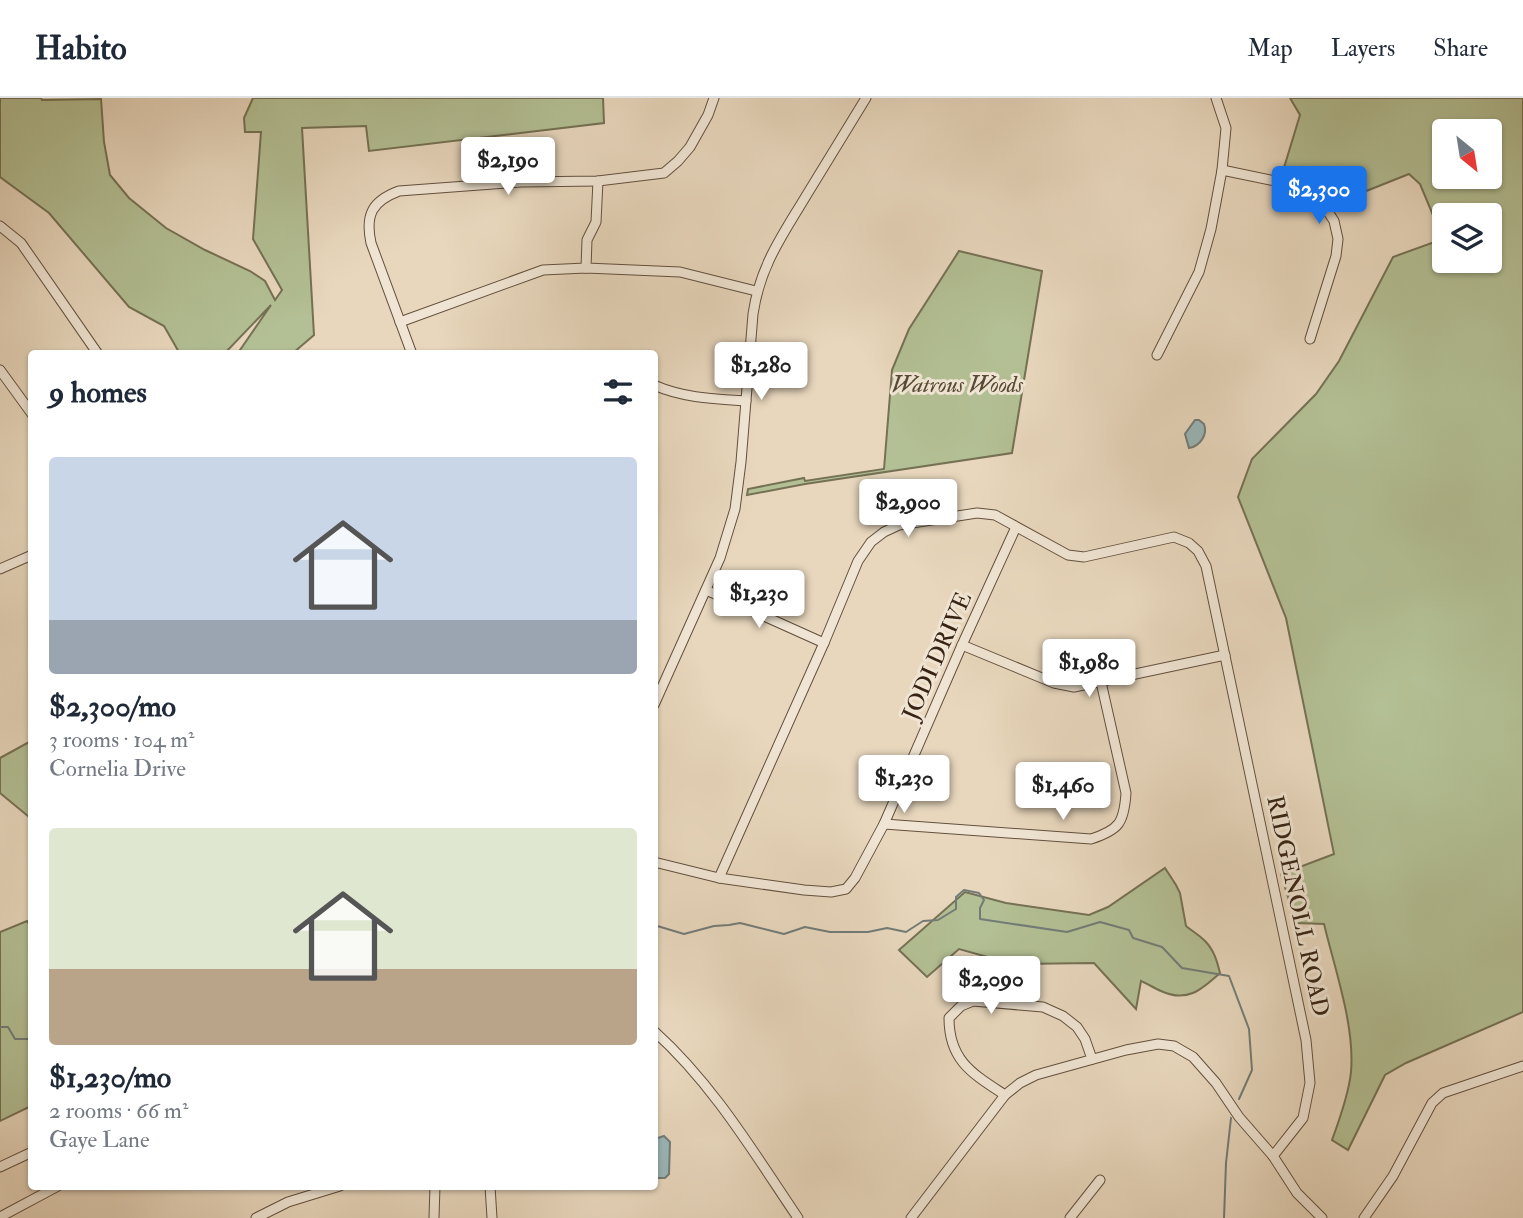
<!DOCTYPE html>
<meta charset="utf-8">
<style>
:root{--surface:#fff;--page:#f6f6f7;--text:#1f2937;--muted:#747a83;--line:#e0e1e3;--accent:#1a73e8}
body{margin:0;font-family:"IM FELL Double Pica",serif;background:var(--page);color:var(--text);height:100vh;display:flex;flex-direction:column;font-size:26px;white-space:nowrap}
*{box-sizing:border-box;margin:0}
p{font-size:23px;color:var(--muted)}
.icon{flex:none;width:38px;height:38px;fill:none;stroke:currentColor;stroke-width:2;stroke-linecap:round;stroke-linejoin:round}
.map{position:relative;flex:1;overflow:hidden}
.sheet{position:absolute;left:28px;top:252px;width:630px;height:840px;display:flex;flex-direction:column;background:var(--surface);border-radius:7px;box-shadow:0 2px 5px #0004}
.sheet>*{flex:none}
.needle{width:46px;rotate:150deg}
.tools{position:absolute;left:1432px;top:21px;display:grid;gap:14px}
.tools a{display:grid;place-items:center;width:70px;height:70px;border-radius:7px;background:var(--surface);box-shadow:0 2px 5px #0004;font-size:35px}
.price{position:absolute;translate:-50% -60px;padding:0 16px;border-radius:7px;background:#fff;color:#222;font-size:23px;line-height:46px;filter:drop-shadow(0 2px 4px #0008)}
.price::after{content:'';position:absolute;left:50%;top:42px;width:21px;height:16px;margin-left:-10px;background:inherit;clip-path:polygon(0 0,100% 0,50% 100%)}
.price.active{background:var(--accent);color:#fff}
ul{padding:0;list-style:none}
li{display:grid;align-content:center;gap:14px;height:371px;padding:0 21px}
li span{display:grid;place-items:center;height:217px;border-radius:7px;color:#555}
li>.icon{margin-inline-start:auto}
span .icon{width:126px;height:126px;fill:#fffc;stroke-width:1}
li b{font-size:30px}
h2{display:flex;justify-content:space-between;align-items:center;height:84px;padding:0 21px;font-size:30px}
header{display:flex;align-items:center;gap:42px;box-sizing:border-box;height:98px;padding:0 35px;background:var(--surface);border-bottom:2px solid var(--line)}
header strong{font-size:33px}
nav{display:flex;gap:38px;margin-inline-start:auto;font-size:24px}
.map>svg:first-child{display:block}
.green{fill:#b3bf94;stroke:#757154;stroke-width:2;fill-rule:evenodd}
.water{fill:#9ab7ba;stroke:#727c77;stroke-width:2}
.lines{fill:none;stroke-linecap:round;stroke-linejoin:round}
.stream{stroke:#727c77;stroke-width:2}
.minor-casing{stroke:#63503e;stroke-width:11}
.minor{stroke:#f0e5d4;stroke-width:9}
.labels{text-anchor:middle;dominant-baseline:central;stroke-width:6;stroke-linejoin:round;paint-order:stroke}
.park-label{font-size:23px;font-style:italic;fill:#564a33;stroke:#f0e5d4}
.street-label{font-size:23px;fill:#372313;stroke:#f0e5d4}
</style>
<header>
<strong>Habito</strong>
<nav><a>Map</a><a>Layers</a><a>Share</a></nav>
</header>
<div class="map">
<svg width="1523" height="1120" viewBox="0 0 1523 1120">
<rect width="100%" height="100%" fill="#e8d7bd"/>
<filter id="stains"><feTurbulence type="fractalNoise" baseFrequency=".00286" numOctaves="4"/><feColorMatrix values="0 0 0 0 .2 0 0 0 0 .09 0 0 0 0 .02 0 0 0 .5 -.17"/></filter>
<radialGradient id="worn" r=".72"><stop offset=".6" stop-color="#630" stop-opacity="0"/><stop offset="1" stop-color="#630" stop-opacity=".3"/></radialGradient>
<!-- green -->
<g class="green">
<path d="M0,0H41L42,2L101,1L104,44L110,77L129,100L166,130L205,152L250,173L265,183L275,202L282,192L253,141L261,34H245L244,20L253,0H603L604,25L369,53L366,28L302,30L314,237L293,255H238L271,207L225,255L180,256L164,228L129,209L49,115L0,79Z"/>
<path d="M1290,0H1523V914L1406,965L1385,977L1348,1052L1332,1042C1339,1023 1349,994 1351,974C1355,928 1335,872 1324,826L1296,825L1281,776L1334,756L1286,520L1238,399L1252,361L1316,296L1339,263L1393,159L1443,141L1420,86L1409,76L1336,105L1308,83L1283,73L1300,17ZM1444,33H1489V79H1444ZM1444,117H1489V163H1444Z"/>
<path d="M959,153L1042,173L1012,355L805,386L747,397L748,391L804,380L805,383L884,371L892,272L909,231Z"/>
<path d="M31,643L32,718L29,719L0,695V660Z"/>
<path d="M1165,770L1176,787L1180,795L1186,828C1192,833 1199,837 1205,843C1214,852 1217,863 1220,875C1201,892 1187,905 1161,893C1154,890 1148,886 1141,883L1136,911L1094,865L1013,866L959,851L927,879L899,852L965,794L1006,805L1089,817L1108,809Z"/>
<path d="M27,823L32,831L31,1008L0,1023V834Z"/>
</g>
<!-- water -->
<g class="water">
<path d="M1195,322H1199L1204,326C1208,337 1200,348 1189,350L1185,336Z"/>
<path d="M664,1038L670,1044L669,1076L665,1080H655V1041Z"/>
</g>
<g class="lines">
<!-- stream -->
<g class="stream">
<path d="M654,827L684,836L714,828L729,827L740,825L784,836L805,829L830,834H868L887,830L906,834L923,823L938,822L956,811V799L964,792L979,795L984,802L980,810V821L1067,834L1100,824L1129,832L1133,840L1162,849L1182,870L1229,878L1249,931L1252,972L1239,1001"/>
<path d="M0,929H8L15,941H29L32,937"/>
<path d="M1224,1120L1226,1065L1231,1020"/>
</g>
<!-- minor casing -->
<g class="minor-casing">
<g id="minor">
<path d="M1222,72L1294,87L1312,97L1323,106L1334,123L1338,141L1336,158L1310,241"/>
<path d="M0,128L21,145L98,256"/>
<path d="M586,170L587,142L596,124L598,83"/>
<path d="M400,224L543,172L586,170L680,174L756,193"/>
<path d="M412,256L371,145C365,117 372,103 399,93L521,84L598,83L664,75L678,63L690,49L708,17L714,0"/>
<path d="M1157,257L1199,174L1211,131L1222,72L1226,30L1216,0"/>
<path d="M0,272L32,316"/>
<path d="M654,287C683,300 715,301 746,303"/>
<path d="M0,471L32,457"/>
<path d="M706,492L824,545"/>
<path d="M962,547L1054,585L1074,589L1225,557"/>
<path d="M654,607L720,460L735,411L741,364L753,216C760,168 782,138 806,98C826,65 846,33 866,0"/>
<path d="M884,726L1091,741C1119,732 1124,725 1126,695L1101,584"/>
<path d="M654,764L719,780L804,792L831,794L846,791L855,780L884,726L962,547L1016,429"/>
<path d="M719,780L824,545L858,463L871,444L884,434L899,427L977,415L995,417L1068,457L1084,459L1174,439L1189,445L1198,453L1206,468L1306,942L1310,985L1303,1020L1273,1058"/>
<path d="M654,933C713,986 754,1055 798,1120"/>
<path d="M1005,997C973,976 949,963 949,920L961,908L973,903L1043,909L1063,918L1077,929L1085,941L1092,961"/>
<path d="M0,1069L32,1054"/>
<path d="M490,1088L492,1120"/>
<path d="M0,1119L58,1088"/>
<path d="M256,1120L288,1104L340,1088"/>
<path d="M434,1120L435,1088"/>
<path d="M911,1120L1005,997L1020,985L1036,977L1126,952L1158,946L1174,948L1193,959L1216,985L1239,1019L1273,1058L1297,1095L1322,1120"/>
<path d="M1070,1120L1100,1082"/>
<path d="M1364,1120L1393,1078L1432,1005L1443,995L1523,968"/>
</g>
</g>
<!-- minor -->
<use href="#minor" class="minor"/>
</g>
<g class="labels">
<!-- park labels -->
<g class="park-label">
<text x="957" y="286">Watrous Woods</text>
</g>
<!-- street labels -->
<g class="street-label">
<text transform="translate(937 558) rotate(-66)">JODI DRIVE</text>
<text transform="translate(1298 808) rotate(78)">RIDGENOLL ROAD</text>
</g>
</g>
<rect width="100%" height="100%" filter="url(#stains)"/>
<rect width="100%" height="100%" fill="url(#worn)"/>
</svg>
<div class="tools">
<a><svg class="needle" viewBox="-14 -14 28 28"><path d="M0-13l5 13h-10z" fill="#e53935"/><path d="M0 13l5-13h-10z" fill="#747a83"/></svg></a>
<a><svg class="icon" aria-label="layers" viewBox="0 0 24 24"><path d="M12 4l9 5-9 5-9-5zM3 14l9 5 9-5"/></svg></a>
</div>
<b class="price" style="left:508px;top:99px">$2,190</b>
<b class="price active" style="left:1319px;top:128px">$2,300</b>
<b class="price" style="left:761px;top:304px">$1,280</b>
<b class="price" style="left:908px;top:441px">$2,900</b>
<b class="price" style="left:759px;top:532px">$1,230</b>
<b class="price" style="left:1089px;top:601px">$1,980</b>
<b class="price" style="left:904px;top:717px">$1,230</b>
<b class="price" style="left:1063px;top:724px">$1,460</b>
<b class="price" style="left:991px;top:918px">$2,090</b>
<section class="sheet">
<h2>9 homes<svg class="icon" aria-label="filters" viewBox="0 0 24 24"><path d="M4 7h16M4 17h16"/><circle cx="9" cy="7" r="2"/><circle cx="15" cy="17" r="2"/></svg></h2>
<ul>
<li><span style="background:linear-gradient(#c9d6e8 75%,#9aa5b1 0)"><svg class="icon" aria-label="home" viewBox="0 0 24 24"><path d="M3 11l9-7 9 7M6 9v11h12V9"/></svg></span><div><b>$2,300/mo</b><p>3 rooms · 104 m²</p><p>Cornelia Drive</p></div></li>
<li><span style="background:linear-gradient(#dfe7d0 65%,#b9a48a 0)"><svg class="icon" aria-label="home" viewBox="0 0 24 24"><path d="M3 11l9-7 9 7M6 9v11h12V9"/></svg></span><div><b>$1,230/mo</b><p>2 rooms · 66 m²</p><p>Gaye Lane</p></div></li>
</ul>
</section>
</div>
